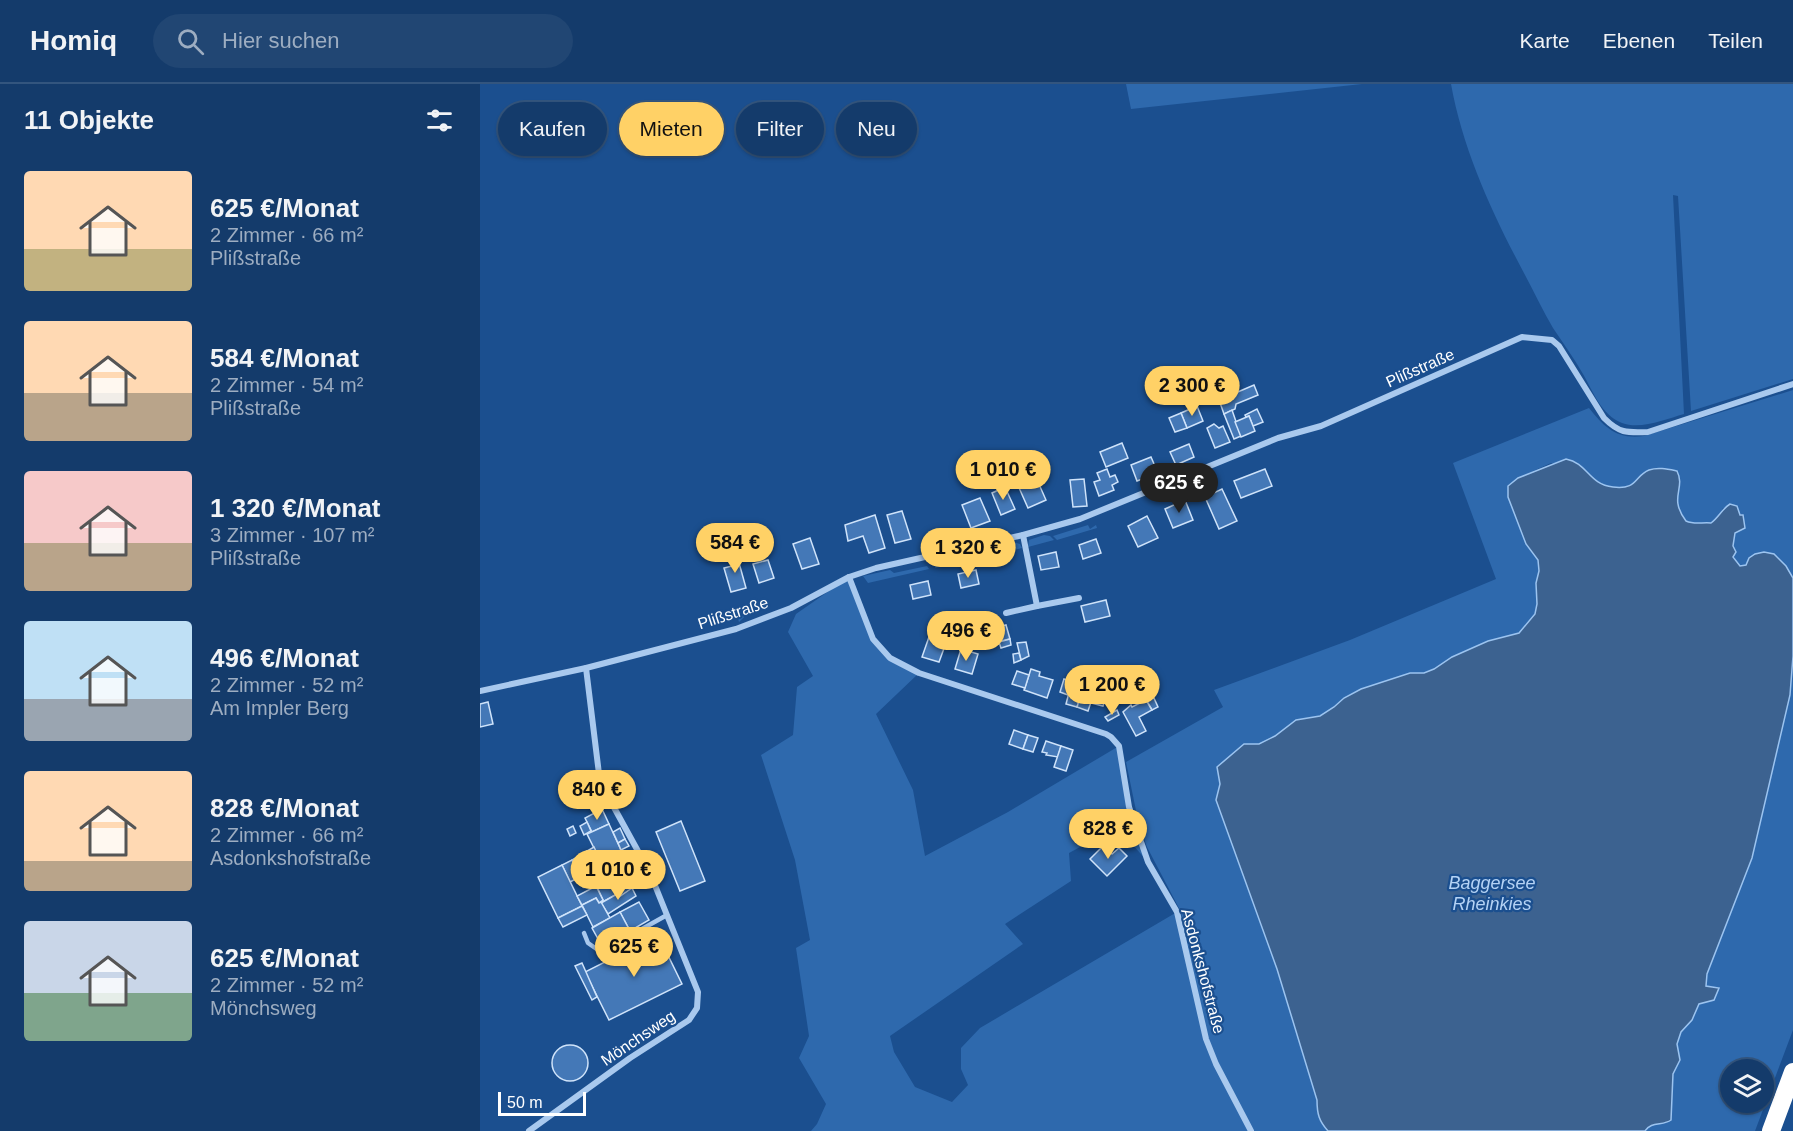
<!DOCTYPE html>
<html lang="de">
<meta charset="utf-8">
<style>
:root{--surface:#143b6b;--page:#214673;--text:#f1f3f6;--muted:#9dadc1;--line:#33557e;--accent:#ffd166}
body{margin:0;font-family:Helvetica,sans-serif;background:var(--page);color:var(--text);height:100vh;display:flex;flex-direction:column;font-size:22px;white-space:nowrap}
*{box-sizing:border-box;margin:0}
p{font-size:20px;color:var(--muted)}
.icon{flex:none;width:33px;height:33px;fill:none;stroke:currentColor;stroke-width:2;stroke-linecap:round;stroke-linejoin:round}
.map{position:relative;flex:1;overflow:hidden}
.drawer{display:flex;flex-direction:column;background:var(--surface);width:480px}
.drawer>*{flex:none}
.hud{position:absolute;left:18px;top:18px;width:570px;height:54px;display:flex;gap:12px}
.buttons{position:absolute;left:1240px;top:975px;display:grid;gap:12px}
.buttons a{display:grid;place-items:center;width:54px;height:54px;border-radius:50%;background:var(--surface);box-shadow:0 2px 4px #0004,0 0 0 2px var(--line);font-size:30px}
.scale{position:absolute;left:18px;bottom:15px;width:88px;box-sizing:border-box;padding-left:6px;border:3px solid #fff;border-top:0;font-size:16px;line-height:21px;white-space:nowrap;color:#fff;-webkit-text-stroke:4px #1b4f8f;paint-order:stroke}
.price{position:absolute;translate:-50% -51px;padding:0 14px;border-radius:21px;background:var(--accent);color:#111;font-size:20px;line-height:39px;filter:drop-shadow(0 2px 3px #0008)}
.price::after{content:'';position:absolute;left:50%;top:36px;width:18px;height:14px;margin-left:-9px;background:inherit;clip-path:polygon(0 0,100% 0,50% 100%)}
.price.active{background:#222;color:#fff}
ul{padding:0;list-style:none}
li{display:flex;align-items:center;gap:18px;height:150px;padding:0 24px}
li span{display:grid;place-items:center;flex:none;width:168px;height:120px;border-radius:6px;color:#555}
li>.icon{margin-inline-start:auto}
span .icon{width:72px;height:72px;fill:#fffc;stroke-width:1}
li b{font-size:26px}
h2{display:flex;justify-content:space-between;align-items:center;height:72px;padding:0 24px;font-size:26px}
.chip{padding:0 21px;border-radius:27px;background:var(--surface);box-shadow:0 2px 4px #0004,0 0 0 2px var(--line);font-size:21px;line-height:54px}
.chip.active{background:var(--accent);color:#111}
header{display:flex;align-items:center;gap:36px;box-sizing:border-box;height:84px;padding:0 30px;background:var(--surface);border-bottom:2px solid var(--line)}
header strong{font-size:28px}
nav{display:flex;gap:33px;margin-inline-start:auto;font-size:21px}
.search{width:420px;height:54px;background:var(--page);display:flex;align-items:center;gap:15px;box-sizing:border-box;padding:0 21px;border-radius:33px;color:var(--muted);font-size:22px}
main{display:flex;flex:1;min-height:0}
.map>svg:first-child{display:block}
.green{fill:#2e69ad;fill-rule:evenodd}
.water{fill:#3c6290;stroke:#9cc4f0;stroke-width:1.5}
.building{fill:#4478b7;stroke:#cfe3fa;stroke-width:1.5}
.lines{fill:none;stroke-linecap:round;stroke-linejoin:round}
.lane{stroke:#a9c9ee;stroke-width:4.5}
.street{stroke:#a9c9ee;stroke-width:6}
.highway{stroke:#fff;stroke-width:18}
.labels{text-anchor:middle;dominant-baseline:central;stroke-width:4.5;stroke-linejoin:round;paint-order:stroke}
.street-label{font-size:16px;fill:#fff;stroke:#1b4f8f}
.water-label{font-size:18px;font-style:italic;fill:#b5d3f5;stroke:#1b4f8f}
</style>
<header>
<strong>Homiq</strong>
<div class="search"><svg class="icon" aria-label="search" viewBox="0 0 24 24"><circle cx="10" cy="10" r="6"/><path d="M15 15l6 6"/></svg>Hier suchen</div>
<nav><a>Karte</a><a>Ebenen</a><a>Teilen</a></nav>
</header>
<main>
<section class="drawer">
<h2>11 Objekte<svg class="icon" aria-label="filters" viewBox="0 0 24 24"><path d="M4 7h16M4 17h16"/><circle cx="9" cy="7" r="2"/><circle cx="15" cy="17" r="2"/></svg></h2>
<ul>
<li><span style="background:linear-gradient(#ffd9b3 65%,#c2b280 0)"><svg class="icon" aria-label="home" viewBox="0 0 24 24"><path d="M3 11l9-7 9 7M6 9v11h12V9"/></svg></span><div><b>625 €/Monat</b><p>2 Zimmer · 66 m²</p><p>Plißstraße</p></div></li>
<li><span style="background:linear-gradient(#ffd9b3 60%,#b9a48a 0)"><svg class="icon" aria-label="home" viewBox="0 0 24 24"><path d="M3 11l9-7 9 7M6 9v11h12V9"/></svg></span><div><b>584 €/Monat</b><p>2 Zimmer · 54 m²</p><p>Plißstraße</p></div></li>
<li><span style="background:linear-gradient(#f6c9c9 60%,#b9a48a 0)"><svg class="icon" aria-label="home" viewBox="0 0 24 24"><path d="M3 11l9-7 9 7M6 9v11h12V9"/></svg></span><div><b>1 320 €/Monat</b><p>3 Zimmer · 107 m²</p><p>Plißstraße</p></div></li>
<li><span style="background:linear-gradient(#bfe0f5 65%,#9aa5b1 0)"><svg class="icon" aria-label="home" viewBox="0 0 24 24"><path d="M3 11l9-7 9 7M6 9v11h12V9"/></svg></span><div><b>496 €/Monat</b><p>2 Zimmer · 52 m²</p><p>Am Impler Berg</p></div></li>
<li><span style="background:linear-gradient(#ffd9b3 75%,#b9a48a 0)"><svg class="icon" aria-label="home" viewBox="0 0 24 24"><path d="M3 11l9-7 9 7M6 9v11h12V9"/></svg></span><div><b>828 €/Monat</b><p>2 Zimmer · 66 m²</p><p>Asdonkshofstraße</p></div></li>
<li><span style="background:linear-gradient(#c9d6e8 60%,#7fa58c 0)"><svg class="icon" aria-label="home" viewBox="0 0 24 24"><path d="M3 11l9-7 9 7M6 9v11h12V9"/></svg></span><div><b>625 €/Monat</b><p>2 Zimmer · 52 m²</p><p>Mönchsweg</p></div></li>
</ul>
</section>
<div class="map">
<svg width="1313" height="1047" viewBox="0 0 1313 1047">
<rect width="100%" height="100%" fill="#1b4f8f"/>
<!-- green -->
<g class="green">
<path d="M646,0H882L651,25Z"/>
<path d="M971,0H1313V295L1211,327L1198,112L1193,111L1204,330C1186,335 1161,346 1142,339C1121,331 1113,307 1103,290C1094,274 1083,259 1073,244C1063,227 1054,208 1045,191C1013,131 983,67 971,0Z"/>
<path d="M1313,306V494L1306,482L1269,474L1266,481L1260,482L1255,478L1253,462L1255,449L1265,444L1263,431L1243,424L1237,435L1231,439C1222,438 1215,441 1206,437L1196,420L1200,393C1193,390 1185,384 1178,384C1164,385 1161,398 1150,402C1131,409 1114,397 1103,384L1071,379L1038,394L1028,402V413L1046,460L1058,476L1059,487L1056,499L1057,520L1055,530L1039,549L1008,557L972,573L954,585L944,589H930L881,605L864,614L854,623L840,632L816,636L795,652L779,660H764L740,700L736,716L797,885L837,1016C837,1030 839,1037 848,1047H331L337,1040L346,1020L319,974L329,952L316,864L330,856L315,776L281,671L313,651L317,603L333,592L308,548L316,530L369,493L393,555L410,574L439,589L396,630L433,706L445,772L528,728L639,662L643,693L668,778L637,743L589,769L591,797L525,840L543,860L410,952L414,968L435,1003L472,1018L488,1001L481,985V964L500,944L697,828L703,840L701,828L667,763L659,741L646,678L743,623L734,606L870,556L1016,495L973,379L1109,324C1124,343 1137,356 1164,352Z"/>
<path d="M608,441L610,445L616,441L617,444L577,456L573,452Z"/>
<path d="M564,451L570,452L574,456L548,463L549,456Z"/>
<path d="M534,458L540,460L542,464L501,474V466Z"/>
<path d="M492,468L496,475L455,484L456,476Z"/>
<path d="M447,482L449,485L388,499L383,492L410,486L414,489Z"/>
<path d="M272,518V521L265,523H273L266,526L273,524L259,538L255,525Z"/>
<path d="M1313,572V946L1275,1047H1165C1171,1037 1183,1042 1191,1036L1193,990L1200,976L1197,960L1201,947L1212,936L1219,920L1239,904L1226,902L1227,890L1272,774L1310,611ZM1251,986H1284V1018H1251Z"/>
</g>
<!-- water -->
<path class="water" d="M1086,375C1108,379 1108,400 1133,403C1158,406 1154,392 1169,386C1178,383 1187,385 1197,387C1206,405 1188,413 1206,437C1215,441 1222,438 1231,439C1239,433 1242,425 1250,420L1257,422L1260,431H1263L1265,444L1255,449L1253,462L1256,468L1253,473L1260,482L1266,481L1269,474L1275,470L1284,468L1294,470L1306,482L1313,494V572L1310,611L1272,774L1227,890L1226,902L1239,904L1234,916L1219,920L1212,936L1201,948L1197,960L1200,976L1193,990L1191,1036C1183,1042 1171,1037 1165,1047H848C839,1037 837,1030 837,1016L797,885L736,716L740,700L737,683L764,660H779L795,652L816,636L840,632L854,623L864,614L881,605L930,589H944L954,585L972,573L1008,557L1039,549L1055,530L1057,520L1056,499L1059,487L1058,476L1046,460L1028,413V402L1038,394Z"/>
<!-- building -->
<g class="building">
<path d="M774,301L778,311L756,320L755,325L744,330L739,316Z"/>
<path d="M717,322L723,337L707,344L701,329Z"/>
<path d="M777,325L783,338L773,342L769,332L766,333L765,331Z"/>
<path d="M752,326L761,352L754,355L744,330Z"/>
<path d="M701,329L707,344L695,348L689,334Z"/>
<path d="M769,332L775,347L761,353L755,338Z"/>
<path d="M734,340L739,344L743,342L750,358L735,364L727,344Z"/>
<path d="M642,359L648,374L626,383L620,368Z"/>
<path d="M709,360L714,373L696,381L690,368Z"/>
<path d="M671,373L678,389L657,397L651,381Z"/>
<path d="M627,385L630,393L635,391L638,398L632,401L634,406L619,412L614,398L620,396L617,389Z"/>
<path d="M785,385L792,402L761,414L754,397Z"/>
<path d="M554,389L566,416L548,424L536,397Z"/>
<path d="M604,395L607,422L593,423L590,396Z"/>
<path d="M525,403L535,425L521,431L512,409Z"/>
<path d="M742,405L757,437L739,445L725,413Z"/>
<path d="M500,414L510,437L491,444L482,421Z"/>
<path d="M705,416L713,436L693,444L685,425Z"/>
<path d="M422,427L431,455L415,459L407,431Z"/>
<path d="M395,431L405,464L389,469L383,452L368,457L365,441Z"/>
<path d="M667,432L678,454L658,463L648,442Z"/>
<path d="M330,454L339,480L322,485L313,460Z"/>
<path d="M616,455L621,469L603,475L599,461Z"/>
<path d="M256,468L266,504L251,508L244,484L252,482L249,471Z"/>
<path d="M576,468L579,483L561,486L558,472Z"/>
<path d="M288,476L294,494L279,499L273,480Z"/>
<path d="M496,486L499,500L481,504L478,490Z"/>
<path d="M448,497L451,511L433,515L430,501Z"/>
<path d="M626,516L630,532L605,538L601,522Z"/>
<path d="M526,541L530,555L512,559L508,545Z"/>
<path d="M449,553L466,559L459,578L442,573Z"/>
<path d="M530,555L531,561L521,564L519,558Z"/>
<path d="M546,558L549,572L541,576L537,559Z"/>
<path d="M481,565L498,570L492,590L475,585Z"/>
<path d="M539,569L541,576L534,579L533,570Z"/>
<path d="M551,585L560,588L559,592L573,596L567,614L544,606Z"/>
<path d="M537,587L549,591L545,604L532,600Z"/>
<path d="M584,595L594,598L588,611L580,608Z"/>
<path d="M591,601L603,605L597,623L586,620Z"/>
<path d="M603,605L614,609L608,627L597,623Z"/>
<path d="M614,605L627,609L623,622L611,619Z"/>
<path d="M673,612L678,623L672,626L666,616Z"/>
<path d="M666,616L672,626L659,633L666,647L656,652L643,628L651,621L652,623Z"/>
<path d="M8,618L13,640L0,643V620Z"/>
<path d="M637,626L639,631L628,637L625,633Z"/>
<path d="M534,646L548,651L543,665L529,660Z"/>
<path d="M548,651L558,654L553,668L543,665Z"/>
<path d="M566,657L581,662L578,673L566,671L567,669L562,668Z"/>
<path d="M581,662L593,666L586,687L574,683Z"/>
<path d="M122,725L129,740L112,748L105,734Z"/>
<path d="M201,737L225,797L200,807L176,748Z"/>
<path d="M107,738L111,747L104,751L100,742Z"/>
<path d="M129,740L141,766L120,776L107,750Z"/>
<path d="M93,742L96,749L90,752L87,745Z"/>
<path d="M140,744L145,755L138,759L133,748Z"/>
<path d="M145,755L149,762L141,766L138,759Z"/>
<path d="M624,761L632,770L639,764L647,772L627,792L610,775Z"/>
<path d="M114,763L121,778L114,782L107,767Z"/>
<path d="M107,767L114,782L99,790L92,776Z"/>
<path d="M92,776L100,791L98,794L90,798L82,781Z"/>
<path d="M82,781L102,822L78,834L58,793Z"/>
<path d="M146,786L155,803L139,813L129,796Z"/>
<path d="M129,796L137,810L121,819L123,816L117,803Z"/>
<path d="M116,802L123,816L119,819L116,814L102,821L97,812Z"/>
<path d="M152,804L156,812L128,830L121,819L137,810L139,813Z"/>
<path d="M116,814L119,819L121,818L130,834L113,843L102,821Z"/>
<path d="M159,818L169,836L150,847L140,828Z"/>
<path d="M102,822L107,831L83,843L78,834Z"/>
<path d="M140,828L150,847L122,862L112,844Z"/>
<path d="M178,851L202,900L129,936L105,888Z"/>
<path d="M102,879L117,913L112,916L95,882Z"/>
<circle cx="90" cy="979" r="18"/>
</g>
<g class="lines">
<!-- lane -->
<g class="lane">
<path d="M104,802L161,772"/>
<path d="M104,849L108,859L121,868L187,831"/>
</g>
<!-- street -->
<g class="street">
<path d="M543,451L557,522L599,514"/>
<path d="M369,493L393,555L410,574L439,589L626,650L631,653L639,662L649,723L668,778L697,828L726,955L736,980L771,1047"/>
<path d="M526,529L557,522"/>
<path d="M0,607L106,584L256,545L311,524L369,493L396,484L543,451L600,435L798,354L841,342L1042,253L1072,256L1079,262L1124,334C1139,349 1146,349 1168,348L1313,300"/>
<path d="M49,1047L150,974L209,936L217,924L218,908L170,789L120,698L106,584"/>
</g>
<!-- highway -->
<path class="highway" d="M1291,1047L1313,988"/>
</g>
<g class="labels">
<!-- street labels -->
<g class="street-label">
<text transform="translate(940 284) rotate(-24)">Plißstraße</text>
<text transform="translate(253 529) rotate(-18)">Plißstraße</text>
<text transform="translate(723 887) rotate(75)">Asdonkshofstraße</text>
<text transform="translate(158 954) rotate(-34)">Mönchsweg</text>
</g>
<!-- water labels -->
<g class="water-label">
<text x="1012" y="799">Baggersee<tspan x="1012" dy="21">Rheinkies</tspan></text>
</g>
</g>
</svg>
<div class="buttons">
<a><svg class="icon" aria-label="layers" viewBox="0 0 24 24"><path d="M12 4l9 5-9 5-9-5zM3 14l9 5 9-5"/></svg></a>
</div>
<div class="scale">50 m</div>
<b class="price" style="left:712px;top:333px">2 300 €</b>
<b class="price" style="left:523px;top:417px">1 010 €</b>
<b class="price active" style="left:699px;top:430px">625 €</b>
<b class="price" style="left:255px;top:490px">584 €</b>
<b class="price" style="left:488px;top:495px">1 320 €</b>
<b class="price" style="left:486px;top:578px">496 €</b>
<b class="price" style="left:632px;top:632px">1 200 €</b>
<b class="price" style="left:117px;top:737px">840 €</b>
<b class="price" style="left:628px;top:776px">828 €</b>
<b class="price" style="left:138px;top:817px">1 010 €</b>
<b class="price" style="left:154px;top:894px">625 €</b>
<div class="hud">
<a class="chip">Kaufen</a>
<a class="chip active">Mieten</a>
<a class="chip">Filter</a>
<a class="chip">Neu</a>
</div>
</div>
</main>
